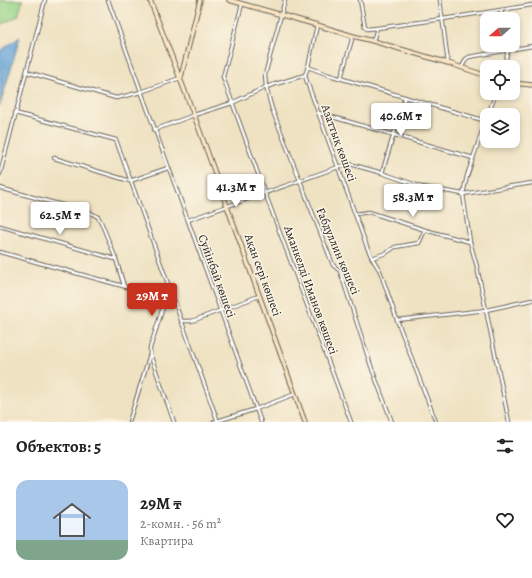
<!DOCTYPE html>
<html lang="ru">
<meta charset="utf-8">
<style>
:root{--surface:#fff;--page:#f2f2f2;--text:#222;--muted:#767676;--line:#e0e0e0;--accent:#c8321e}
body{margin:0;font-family:Alegreya,serif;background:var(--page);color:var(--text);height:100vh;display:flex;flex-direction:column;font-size:15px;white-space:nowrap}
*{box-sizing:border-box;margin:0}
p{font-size:13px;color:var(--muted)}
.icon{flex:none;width:22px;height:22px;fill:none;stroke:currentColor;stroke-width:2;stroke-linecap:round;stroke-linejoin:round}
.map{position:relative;height:422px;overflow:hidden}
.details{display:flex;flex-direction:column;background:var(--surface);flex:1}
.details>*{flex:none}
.needle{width:26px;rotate:249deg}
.fabs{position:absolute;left:480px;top:12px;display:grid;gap:8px}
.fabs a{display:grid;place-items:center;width:40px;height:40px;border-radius:8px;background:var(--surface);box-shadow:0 2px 6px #0003;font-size:20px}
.price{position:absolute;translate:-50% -34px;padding:0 9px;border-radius:4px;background:#fff;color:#222;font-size:13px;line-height:26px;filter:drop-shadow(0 1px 2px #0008)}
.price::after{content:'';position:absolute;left:50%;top:24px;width:12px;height:9px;margin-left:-6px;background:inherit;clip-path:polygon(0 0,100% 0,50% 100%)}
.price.active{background:var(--accent);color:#fff}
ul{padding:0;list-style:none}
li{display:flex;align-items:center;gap:12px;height:100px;padding:0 16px}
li+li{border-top:1px solid var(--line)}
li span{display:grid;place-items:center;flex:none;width:112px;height:80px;border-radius:12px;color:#555}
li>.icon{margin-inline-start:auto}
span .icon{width:48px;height:48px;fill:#fffc;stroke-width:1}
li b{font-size:17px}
h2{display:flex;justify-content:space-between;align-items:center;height:48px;padding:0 16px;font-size:17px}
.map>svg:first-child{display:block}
.green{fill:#99d488;stroke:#5a7852}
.water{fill:#67a4d8;stroke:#42607a}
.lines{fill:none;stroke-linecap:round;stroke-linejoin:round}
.street-casing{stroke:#666156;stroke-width:4.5}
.secondary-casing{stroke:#666156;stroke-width:5.5}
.street{stroke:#fff;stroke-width:2.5}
.secondary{stroke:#fbe6c4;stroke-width:3.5}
.labels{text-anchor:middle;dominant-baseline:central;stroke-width:3;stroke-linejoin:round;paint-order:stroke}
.street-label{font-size:12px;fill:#1c1c1c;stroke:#fcf5e5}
</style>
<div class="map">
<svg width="532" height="422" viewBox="0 0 532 422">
<rect width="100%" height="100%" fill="#fcf5e5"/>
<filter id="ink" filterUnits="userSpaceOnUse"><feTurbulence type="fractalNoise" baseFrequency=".025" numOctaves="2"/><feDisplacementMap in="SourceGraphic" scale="8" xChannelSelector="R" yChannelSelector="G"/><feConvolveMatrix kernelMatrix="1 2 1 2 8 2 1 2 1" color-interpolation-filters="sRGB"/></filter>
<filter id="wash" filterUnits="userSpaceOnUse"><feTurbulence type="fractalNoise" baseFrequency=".012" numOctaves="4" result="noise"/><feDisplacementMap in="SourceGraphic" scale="16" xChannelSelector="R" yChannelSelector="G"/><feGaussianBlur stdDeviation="0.9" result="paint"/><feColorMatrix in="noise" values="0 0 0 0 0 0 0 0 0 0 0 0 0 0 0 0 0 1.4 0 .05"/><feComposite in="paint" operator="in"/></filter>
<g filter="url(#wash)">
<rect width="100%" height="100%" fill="#efe2c2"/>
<!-- green -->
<path class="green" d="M0,0H23L18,16L0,25Z"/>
<!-- water -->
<path class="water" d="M20,37L0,106V51Z"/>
</g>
<g filter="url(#ink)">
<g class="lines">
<!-- street casing -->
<g class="street-casing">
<g id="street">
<path d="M108,0L261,422"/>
<path d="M285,0L265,75L266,87L272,109L333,265L340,271L372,369L392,422"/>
<path d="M360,0L365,27L367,29L377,28"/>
<path d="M440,0L448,63"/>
<path d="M242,4L223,77L265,193L351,422"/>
<path d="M501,10L502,19"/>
<path d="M317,25L308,67L305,75L306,79L367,247L372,258L380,271L397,320L436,422"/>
<path d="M373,41L377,28L443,19L532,5"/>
<path d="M308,67L329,75L486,121"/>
<path d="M462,67L466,59L469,57L532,46"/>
<path d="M504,67L508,50V45"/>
<path d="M27,72L116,98L121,97L141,92L180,78"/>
<path d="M341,78L353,36"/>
<path d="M15,113L116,140L218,422"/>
<path d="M319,113L473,158"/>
<path d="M488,115L496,93"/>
<path d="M487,117L467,176L463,194L470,242L477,267L486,310L509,422"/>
<path d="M154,130L194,115L232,103L266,87L305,75"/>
<path d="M54,158L130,181L168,168"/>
<path d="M382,173L405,97"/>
<path d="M0,174L45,0"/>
<path d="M0,188L91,213L98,217L101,222L116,259L124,286"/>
<path d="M355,214L369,212L425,230L470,242"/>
<path d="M188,220L347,164H350L382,173L422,187L463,194L532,183"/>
<path d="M0,226L115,259"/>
<path d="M0,252L166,298"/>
<path d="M372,258L386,253L395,247L419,243L425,230"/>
<path d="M397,320L460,313L486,310L532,300"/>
<path d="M181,321H192L259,296"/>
<path d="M150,354L174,422"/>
<path d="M129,422L150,354V348L166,298L172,297"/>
<path d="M214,422L256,409L295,394"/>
</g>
</g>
<!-- secondary casing -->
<g class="secondary-casing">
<g id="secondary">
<path d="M150,0L194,115L305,422"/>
<path d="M229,0L317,25L353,36L373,41L448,63L487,76"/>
<path d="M181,77L200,0"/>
<path d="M513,83L532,85"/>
</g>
</g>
<!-- street -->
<use href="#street" class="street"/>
<!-- secondary -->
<use href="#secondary" class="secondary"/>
</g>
</g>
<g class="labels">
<!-- street labels -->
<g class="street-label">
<text transform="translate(339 143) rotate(70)">Азаттық көшесі</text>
<text transform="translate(338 251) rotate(67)">Ғабдуллин көшесі</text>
<text transform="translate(263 275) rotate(70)">Ақан сері көшесі</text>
<text transform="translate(217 276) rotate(70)">Суйінбай көшесі</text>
<text transform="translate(311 290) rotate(70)">Аманкелді Иманов көшесі</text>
</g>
</g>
</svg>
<div class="fabs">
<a><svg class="needle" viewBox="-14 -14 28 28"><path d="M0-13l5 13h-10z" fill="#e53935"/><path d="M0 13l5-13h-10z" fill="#767676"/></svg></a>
<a><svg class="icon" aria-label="locate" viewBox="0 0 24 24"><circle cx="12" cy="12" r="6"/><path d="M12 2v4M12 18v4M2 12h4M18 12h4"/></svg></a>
<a><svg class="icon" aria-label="layers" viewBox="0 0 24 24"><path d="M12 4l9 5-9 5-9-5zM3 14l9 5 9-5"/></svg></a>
</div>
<b class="price" style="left:401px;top:137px">40.6M ₸</b>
<b class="price" style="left:236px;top:208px">41.3M ₸</b>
<b class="price" style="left:413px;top:218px">58.3M ₸</b>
<b class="price" style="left:60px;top:236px">62.5M ₸</b>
<b class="price active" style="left:152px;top:317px">29M ₸</b>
</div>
<section class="details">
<h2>Объектов: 5<svg class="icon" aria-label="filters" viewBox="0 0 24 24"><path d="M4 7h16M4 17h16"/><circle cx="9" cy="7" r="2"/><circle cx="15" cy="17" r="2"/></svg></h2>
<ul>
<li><span style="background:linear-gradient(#a9c7e8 75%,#7fa58c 0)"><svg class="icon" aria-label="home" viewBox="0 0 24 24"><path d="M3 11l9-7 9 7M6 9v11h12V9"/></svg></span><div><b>29M ₸</b><p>2-комн. · 56 m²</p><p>Квартира</p></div><svg class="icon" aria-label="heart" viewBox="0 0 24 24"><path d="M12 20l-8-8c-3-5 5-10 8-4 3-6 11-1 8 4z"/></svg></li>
</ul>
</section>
